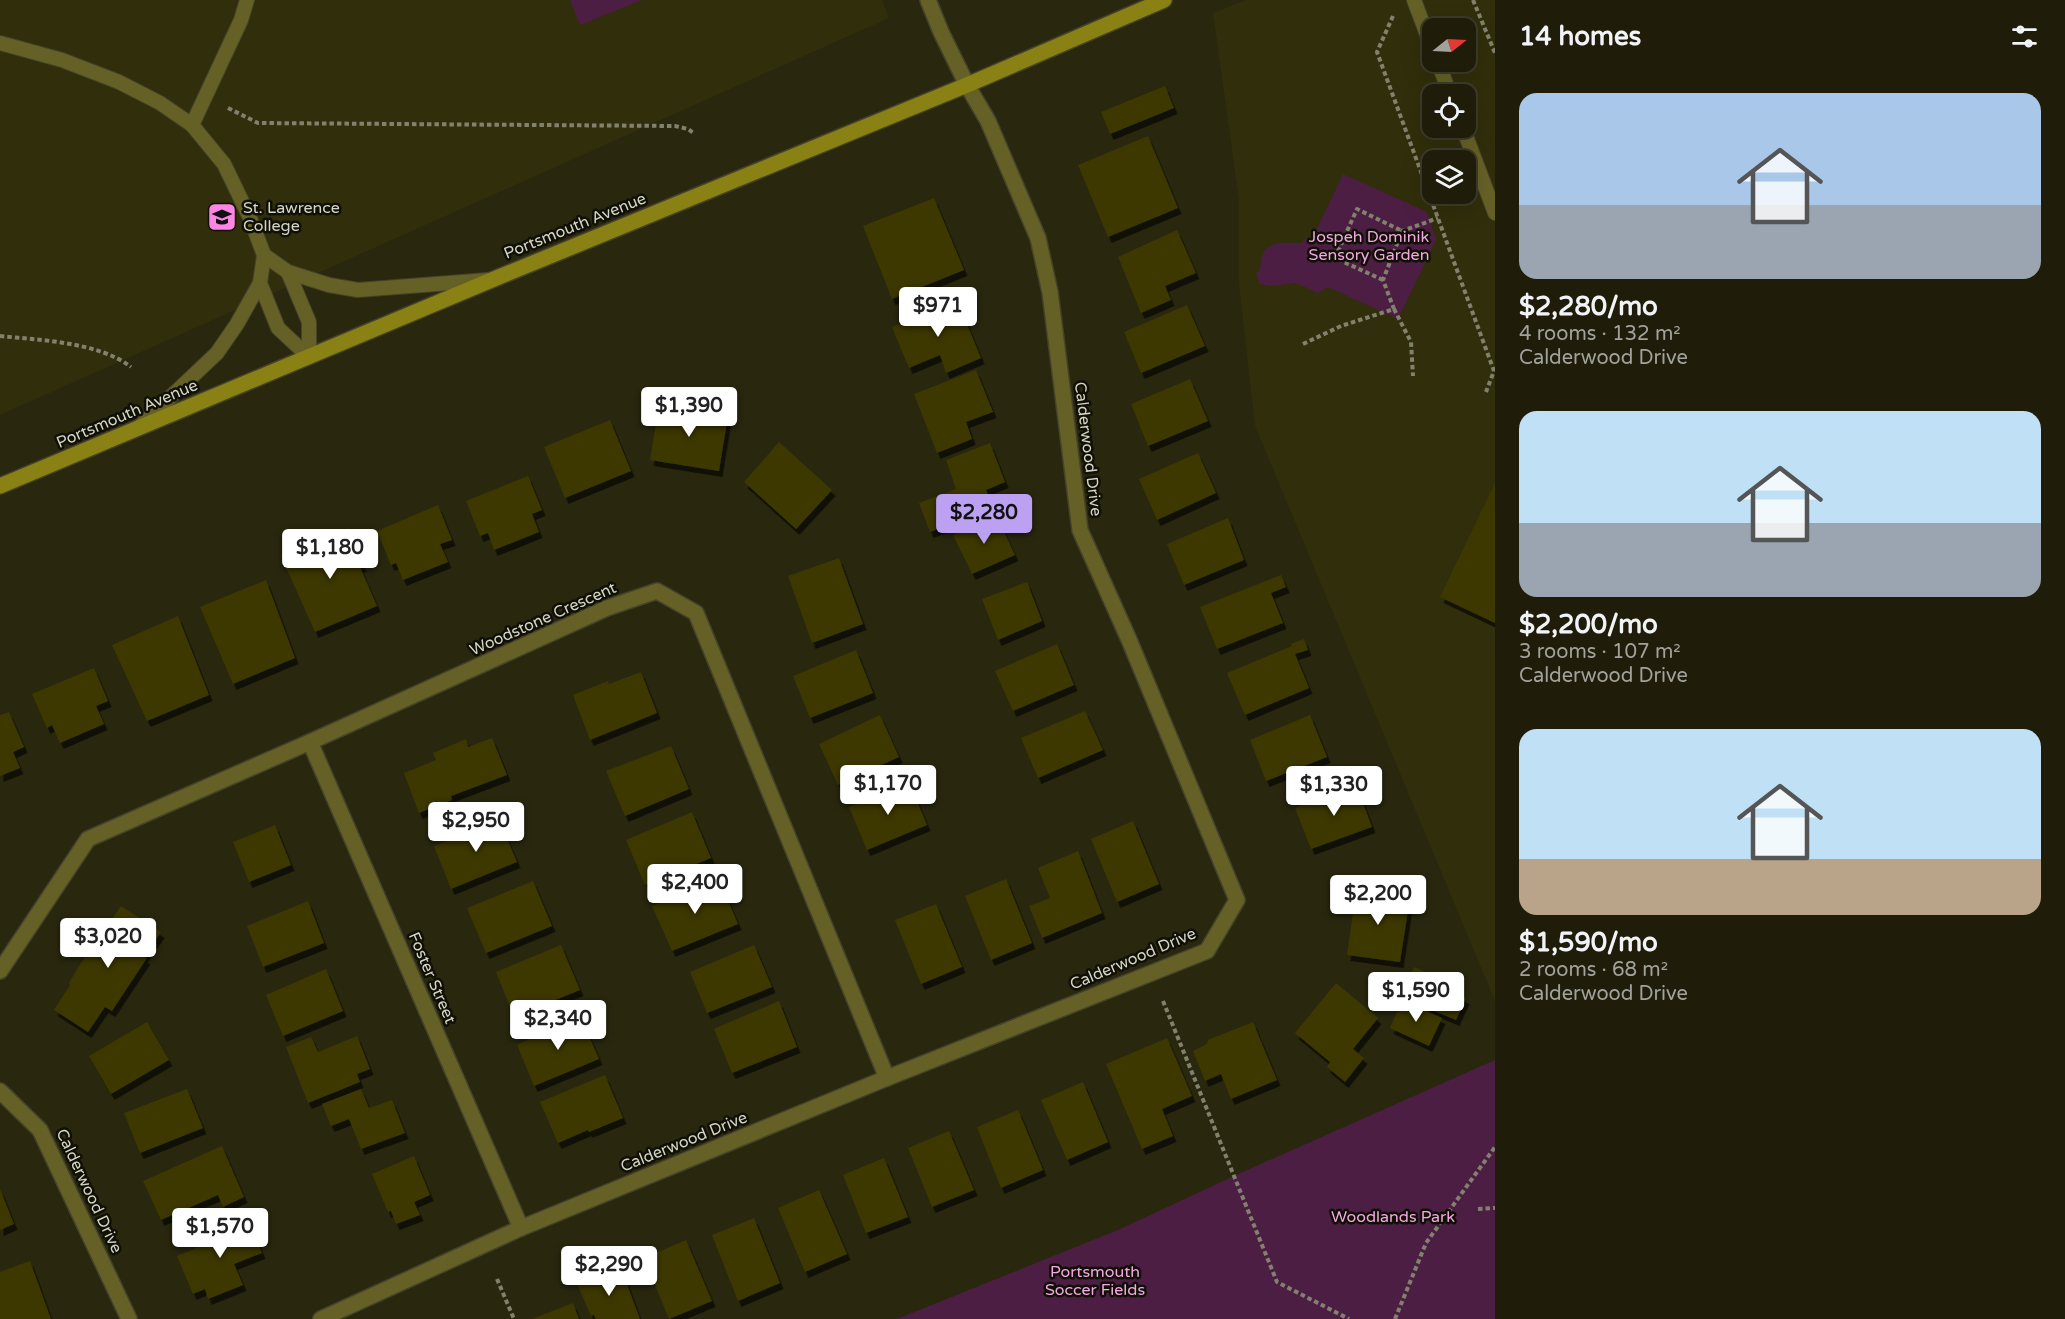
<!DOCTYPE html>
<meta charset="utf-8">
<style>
:root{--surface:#1f1d0a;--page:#272613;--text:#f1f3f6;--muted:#a1a29c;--line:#3c3b2b;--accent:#bca0f2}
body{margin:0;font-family:"Varela Round",sans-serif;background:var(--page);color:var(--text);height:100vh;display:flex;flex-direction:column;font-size:22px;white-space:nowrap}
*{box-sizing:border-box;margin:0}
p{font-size:20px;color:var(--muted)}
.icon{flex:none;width:33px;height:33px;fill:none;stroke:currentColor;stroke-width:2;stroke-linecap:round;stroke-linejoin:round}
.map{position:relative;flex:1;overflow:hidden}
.drawer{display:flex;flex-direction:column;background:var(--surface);width:570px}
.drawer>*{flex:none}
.needle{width:39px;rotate:72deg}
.controls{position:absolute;left:1422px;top:18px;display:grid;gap:12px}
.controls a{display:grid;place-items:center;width:54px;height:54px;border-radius:12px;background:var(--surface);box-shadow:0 6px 24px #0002,0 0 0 2px var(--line);font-size:30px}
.price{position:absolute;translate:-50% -51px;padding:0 14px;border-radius:6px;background:#fff;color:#222;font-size:20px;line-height:39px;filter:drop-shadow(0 2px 3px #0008)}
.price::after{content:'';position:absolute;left:50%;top:36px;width:18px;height:14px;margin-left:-9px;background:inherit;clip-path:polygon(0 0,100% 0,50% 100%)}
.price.on{background:var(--accent);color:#111}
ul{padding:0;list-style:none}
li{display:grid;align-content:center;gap:12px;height:318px;padding:0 24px}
li span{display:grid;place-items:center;height:186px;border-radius:18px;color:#555}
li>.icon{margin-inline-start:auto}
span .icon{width:108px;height:108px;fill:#fffc;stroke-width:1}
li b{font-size:26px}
h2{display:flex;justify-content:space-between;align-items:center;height:72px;padding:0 24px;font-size:26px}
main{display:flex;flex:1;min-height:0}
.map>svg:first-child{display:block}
.built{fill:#312e0b;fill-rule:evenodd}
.green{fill:#4d1e44}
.building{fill:#3c3801;filter:url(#shadow)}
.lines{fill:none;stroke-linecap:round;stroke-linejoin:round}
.lane-casing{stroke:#45432b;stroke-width:16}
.street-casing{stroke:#45432b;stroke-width:18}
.secondary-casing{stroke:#45432b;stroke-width:18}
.path{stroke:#82816d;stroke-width:4;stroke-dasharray:4.5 3;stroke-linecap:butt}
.lane{stroke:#656126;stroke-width:14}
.street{stroke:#656126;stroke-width:15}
.secondary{stroke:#898113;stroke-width:15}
.labels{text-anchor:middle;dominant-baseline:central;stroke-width:5;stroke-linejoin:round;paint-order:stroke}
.poi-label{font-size:16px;fill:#d5d5c6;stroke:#111006;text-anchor:start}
.street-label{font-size:16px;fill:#d5d5c6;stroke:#111006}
.park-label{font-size:16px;fill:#f5a8e4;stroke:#111006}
</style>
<main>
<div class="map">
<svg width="1495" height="1319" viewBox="0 0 1495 1319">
<defs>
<filter id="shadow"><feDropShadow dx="3.5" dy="6" stdDeviation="0" flood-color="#0009"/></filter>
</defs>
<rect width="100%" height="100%" fill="#29270e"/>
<!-- built -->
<g class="built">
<path d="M0,0H882L889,18L0,415Z"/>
<path d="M1246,0H1495V1001L1255,426L1239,284V200L1213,13ZM1432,28H1466V62H1432ZM1432,94H1466V128H1432ZM1432,160H1466V194H1432Z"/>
</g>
<!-- green -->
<g class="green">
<path d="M570,0H642L580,25Z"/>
<path d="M1343,174L1427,212L1436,240L1398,319L1328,287L1318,293L1296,283L1271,286L1260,284L1256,274C1261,269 1260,267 1261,260C1265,239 1285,243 1302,243L1304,239L1313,237Z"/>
<path d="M1495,1060V1319H897L1118,1230L1234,1176Z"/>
</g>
<!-- building -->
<g class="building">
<path d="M1165,86L1174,108L1110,134L1101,112Z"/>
<path d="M1148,136L1178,208L1108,237L1078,165Z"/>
<path d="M934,198L964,270L892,299L863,226Z"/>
<path d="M1177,230L1196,273L1165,286L1171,300L1141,313L1118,257Z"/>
<path d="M957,300L981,358L946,373L940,355L909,368L892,327Z"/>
<path d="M1187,305L1205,346L1141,373L1124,332Z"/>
<path d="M976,370L993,412L966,422L972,439L937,453L914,394Z"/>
<path d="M1190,379L1208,421L1148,446L1131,404Z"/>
<path d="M659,405L728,416L719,471L650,460Z"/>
<path d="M610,420L631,471L565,498L544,447Z"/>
<path d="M779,442L832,490L796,529L744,482Z"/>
<path d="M990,443L1005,482L986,490L993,508L930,532L919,503L956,489L946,460Z"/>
<path d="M1198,453L1216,493L1157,520L1139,479Z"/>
<path d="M528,476L542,510L532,514L539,532L494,550L488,533L480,536L466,501Z"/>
<path d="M1495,483V623L1440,597Z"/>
<path d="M438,505L452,540L440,544L448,562L403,580L396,563L391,565L377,531Z"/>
<path d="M996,515L1015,555L972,574L953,535Z"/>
<path d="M1228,518L1244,560L1184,585L1167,544Z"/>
<path d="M348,528L363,566L360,567L377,606L315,632L281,556Z"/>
<path d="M839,558L863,624L812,643L788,576Z"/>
<path d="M1281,575L1286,587L1271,593L1283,623L1217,649L1200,607Z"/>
<path d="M266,580L295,658L233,684L200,607Z"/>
<path d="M1027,582L1042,621L998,640L982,599Z"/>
<path d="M178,616L209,695L147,721L112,645Z"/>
<path d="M1304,639L1308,650L1295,654L1309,688L1245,715L1227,673L1292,646L1291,644Z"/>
<path d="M1057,644L1074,685L1013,711L995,671Z"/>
<path d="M856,650L873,693L810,718L793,676Z"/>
<path d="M94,668L108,701L96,706L104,724L60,743L52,725L47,728L32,694Z"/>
<path d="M641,672L657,713L590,740L573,695L608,681L609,684Z"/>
<path d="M1085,711L1103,750L1038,778L1021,738Z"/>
<path d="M9,712L24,747L13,752L20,768L0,776V715Z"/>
<path d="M880,715L899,757L838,785L819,744Z"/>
<path d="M1310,715L1327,757L1266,781L1250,740Z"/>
<path d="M492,738L507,775L451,796L452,800L419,813L404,773L436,760L433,753L466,739L468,747Z"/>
<path d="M671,746L689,789L625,816L606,771Z"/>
<path d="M909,782L927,825L867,850L849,807Z"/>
<path d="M1356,784L1372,827L1311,849L1295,808Z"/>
<path d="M692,812L711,858L645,885L626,840Z"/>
<path d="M498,817L517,862L451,889L434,846L465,834L464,831Z"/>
<path d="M1133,821L1159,884L1117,902L1091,839Z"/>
<path d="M275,825L291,865L249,882L233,842Z"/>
<path d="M1078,851L1102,913L1042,938L1029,906L1050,898L1038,868Z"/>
<path d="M719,879L738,924L672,951L652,906Z"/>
<path d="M1006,879L1032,943L991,960L965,896Z"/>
<path d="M533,881L552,926L486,953L467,908Z"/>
<path d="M1356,891L1410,898L1400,962L1347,955Z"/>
<path d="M308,901L324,943L263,967L247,926Z"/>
<path d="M936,904L962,967L921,984L895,920Z"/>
<path d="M121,906L161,932L144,957L147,958L112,1011L105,1007L88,1032L54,1010L70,985L69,983L79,966Z"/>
<path d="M561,945L580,990L514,1017L496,972Z"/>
<path d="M754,945L772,987L707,1013L690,972Z"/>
<path d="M1414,967L1458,986L1455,993L1466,998L1456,1020L1401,997Z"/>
<path d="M326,969L343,1011L283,1036L266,995Z"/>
<path d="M1336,983L1378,1018L1353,1049L1364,1058L1345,1082L1327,1067L1330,1062L1295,1033Z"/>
<path d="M1402,1000L1442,1018L1429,1046L1390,1028Z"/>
<path d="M779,1001L797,1047L732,1073L714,1029Z"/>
<path d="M580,1015L599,1059L534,1086L517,1045Z"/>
<path d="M147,1022L169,1060L111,1094L89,1056Z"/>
<path d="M1253,1022L1277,1080L1231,1099L1221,1074L1205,1081L1193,1051L1207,1044L1208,1040Z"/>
<path d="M357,1036L370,1069L357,1074L360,1082L308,1103L286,1047L311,1037L318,1052Z"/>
<path d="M1167,1038L1192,1096L1162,1109L1173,1136L1142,1149L1106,1064Z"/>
<path d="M605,1075L623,1118L589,1132L588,1130L558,1143L540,1102Z"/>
<path d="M1083,1082L1108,1142L1067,1160L1041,1100Z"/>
<path d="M187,1089L203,1128L140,1153L124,1113Z"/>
<path d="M361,1089L369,1108L392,1100L405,1133L361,1149L349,1119L331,1126L322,1104Z"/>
<path d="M1018,1110L1043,1170L1001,1188L977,1127Z"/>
<path d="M949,1131L974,1190L932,1207L908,1148Z"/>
<path d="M222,1146L244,1197L223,1207L218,1195L161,1220L143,1181Z"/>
<path d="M414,1156L430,1195L414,1202L420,1215L396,1224L391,1211L388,1212L372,1174Z"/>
<path d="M884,1158L908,1217L866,1233L843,1175Z"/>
<path d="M0,1189L14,1224L0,1230Z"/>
<path d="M819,1190L847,1254L805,1272L778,1208Z"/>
<path d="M246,1215L262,1253L234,1264L243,1285L208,1299L205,1289L193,1294L177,1256L222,1237L218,1227Z"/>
<path d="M754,1218L780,1283L738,1301L712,1235Z"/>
<path d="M686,1240L712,1301L669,1319L644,1258Z"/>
<path d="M30,1261L51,1319H0V1272Z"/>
<path d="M621,1268L640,1319H596L594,1315L591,1316L578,1286Z"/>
<path d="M573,1303L579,1319H532Z"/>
</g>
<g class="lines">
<!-- lane casing -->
<g class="lane-casing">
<g id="lane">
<path d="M1414,0L1432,48"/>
<path d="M0,43L62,60L119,82L160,103L192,125L224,164L250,218L264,255L260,283L278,328L309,357"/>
<path d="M1438,62L1450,94"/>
<path d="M192,125L241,20L247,0"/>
<path d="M1463,128L1495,213"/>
<path d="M264,255L288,272L329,285L358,290L488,280"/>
<path d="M288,272L309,322V357"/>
<path d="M141,425L217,353L237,324L260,283"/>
</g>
</g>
<!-- street casing -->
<g class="street-casing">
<g id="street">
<path d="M310,742L521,1228"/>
<path d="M0,971L88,839L310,742L607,608L657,591L696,613L887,1078"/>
<path d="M0,1091L40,1130L129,1319"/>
<path d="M321,1319L521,1228L887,1078L1207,951L1237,900L1130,642L1080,530L1050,292L1038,238L988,121L967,85L941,32L928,0"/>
</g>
</g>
<!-- secondary casing -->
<g class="secondary-casing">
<path id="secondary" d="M0,486L494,279L967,85L1164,0"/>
</g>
<!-- path -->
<g class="path">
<path d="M1473,0L1495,53"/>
<path d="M1393,16L1377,52L1494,371L1486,392"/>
<path d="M228,108L258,123L675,126L688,129L695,134"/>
<path d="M1383,280L1335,258L1357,209L1402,231"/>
<path d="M1394,309L1411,342L1413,376"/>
<path d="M0,336C39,340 99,342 131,367"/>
<path d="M1303,344L1341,326L1394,309L1383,280L1402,231L1438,218"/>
<path d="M1163,1001L1277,1282L1349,1319"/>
<path d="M1478,1209L1495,1208"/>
<path d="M497,1279L514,1319"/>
<path d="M1395,1319L1426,1243L1495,1147"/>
</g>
<!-- lane -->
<use href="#lane" class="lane"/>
<!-- street -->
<use href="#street" class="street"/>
<!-- secondary -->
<use href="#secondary" class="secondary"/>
</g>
<!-- icons -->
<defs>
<g id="university-square" transform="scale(1.5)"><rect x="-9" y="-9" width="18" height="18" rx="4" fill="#fc86e4" stroke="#111006"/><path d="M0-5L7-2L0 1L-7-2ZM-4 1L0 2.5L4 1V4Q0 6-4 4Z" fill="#111"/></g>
</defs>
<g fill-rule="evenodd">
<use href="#university-square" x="222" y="217"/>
</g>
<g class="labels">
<!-- poi labels -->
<g class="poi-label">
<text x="243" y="208">St. Lawrence<tspan x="243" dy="18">College</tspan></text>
</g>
<!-- street labels -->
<g class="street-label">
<text transform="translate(575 226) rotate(-22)">Portsmouth Avenue</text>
<text transform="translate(127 414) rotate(-23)">Portsmouth Avenue</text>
<text transform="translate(1088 449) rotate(83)">Calderwood Drive</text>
<text transform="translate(543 619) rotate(-24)">Woodstone Crescent</text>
<text transform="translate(1133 959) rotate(-23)">Calderwood Drive</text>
<text transform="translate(432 978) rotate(67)">Foster Street</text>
<text transform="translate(684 1142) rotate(-22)">Calderwood Drive</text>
<text transform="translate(89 1191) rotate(65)">Calderwood Drive</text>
</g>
<!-- park labels -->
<g class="park-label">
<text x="1369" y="237">Jospeh Dominik<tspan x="1369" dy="18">Sensory Garden</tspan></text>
<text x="1393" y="1217">Woodlands Park</text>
<text x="1095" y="1272">Portsmouth<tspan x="1095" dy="18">Soccer Fields</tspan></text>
</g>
</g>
</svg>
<div class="controls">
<a><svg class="needle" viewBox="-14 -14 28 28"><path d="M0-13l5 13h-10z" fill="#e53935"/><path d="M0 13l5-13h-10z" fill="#a1a29c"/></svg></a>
<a><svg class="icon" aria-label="locate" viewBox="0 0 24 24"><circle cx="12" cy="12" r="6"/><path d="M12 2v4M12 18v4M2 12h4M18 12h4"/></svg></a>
<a><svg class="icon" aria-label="layers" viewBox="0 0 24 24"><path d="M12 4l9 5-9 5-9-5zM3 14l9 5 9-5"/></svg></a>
</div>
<b class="price" style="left:938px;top:338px">$971</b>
<b class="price" style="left:689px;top:438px">$1,390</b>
<b class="price on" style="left:984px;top:545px">$2,280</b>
<b class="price" style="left:330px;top:580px">$1,180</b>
<b class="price" style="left:888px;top:816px">$1,170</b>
<b class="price" style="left:1334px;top:817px">$1,330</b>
<b class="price" style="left:476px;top:853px">$2,950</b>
<b class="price" style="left:695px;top:915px">$2,400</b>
<b class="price" style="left:1378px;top:926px">$2,200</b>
<b class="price" style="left:108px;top:969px">$3,020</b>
<b class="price" style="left:1416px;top:1023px">$1,590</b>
<b class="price" style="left:558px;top:1051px">$2,340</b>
<b class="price" style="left:220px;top:1259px">$1,570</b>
<b class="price" style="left:609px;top:1297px">$2,290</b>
</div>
<section class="drawer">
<h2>14 homes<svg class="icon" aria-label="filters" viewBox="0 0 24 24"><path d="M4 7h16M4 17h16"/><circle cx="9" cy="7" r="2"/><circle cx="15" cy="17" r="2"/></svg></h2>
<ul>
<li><span style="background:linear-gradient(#a9c7e8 60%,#9aa5b1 0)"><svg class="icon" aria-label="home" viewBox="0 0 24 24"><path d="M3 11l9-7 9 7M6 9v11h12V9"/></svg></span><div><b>$2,280/mo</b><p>4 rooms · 132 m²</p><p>Calderwood Drive</p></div></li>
<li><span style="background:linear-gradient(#bfe0f5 60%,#9aa5b1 0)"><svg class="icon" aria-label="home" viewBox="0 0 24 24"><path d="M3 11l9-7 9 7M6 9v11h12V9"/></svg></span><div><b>$2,200/mo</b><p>3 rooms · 107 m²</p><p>Calderwood Drive</p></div></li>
<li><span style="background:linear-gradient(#bfe0f5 70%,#b9a48a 0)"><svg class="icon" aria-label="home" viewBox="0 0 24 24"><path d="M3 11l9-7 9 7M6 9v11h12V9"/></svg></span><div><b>$1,590/mo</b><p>2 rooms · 68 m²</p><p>Calderwood Drive</p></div></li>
</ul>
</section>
</main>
